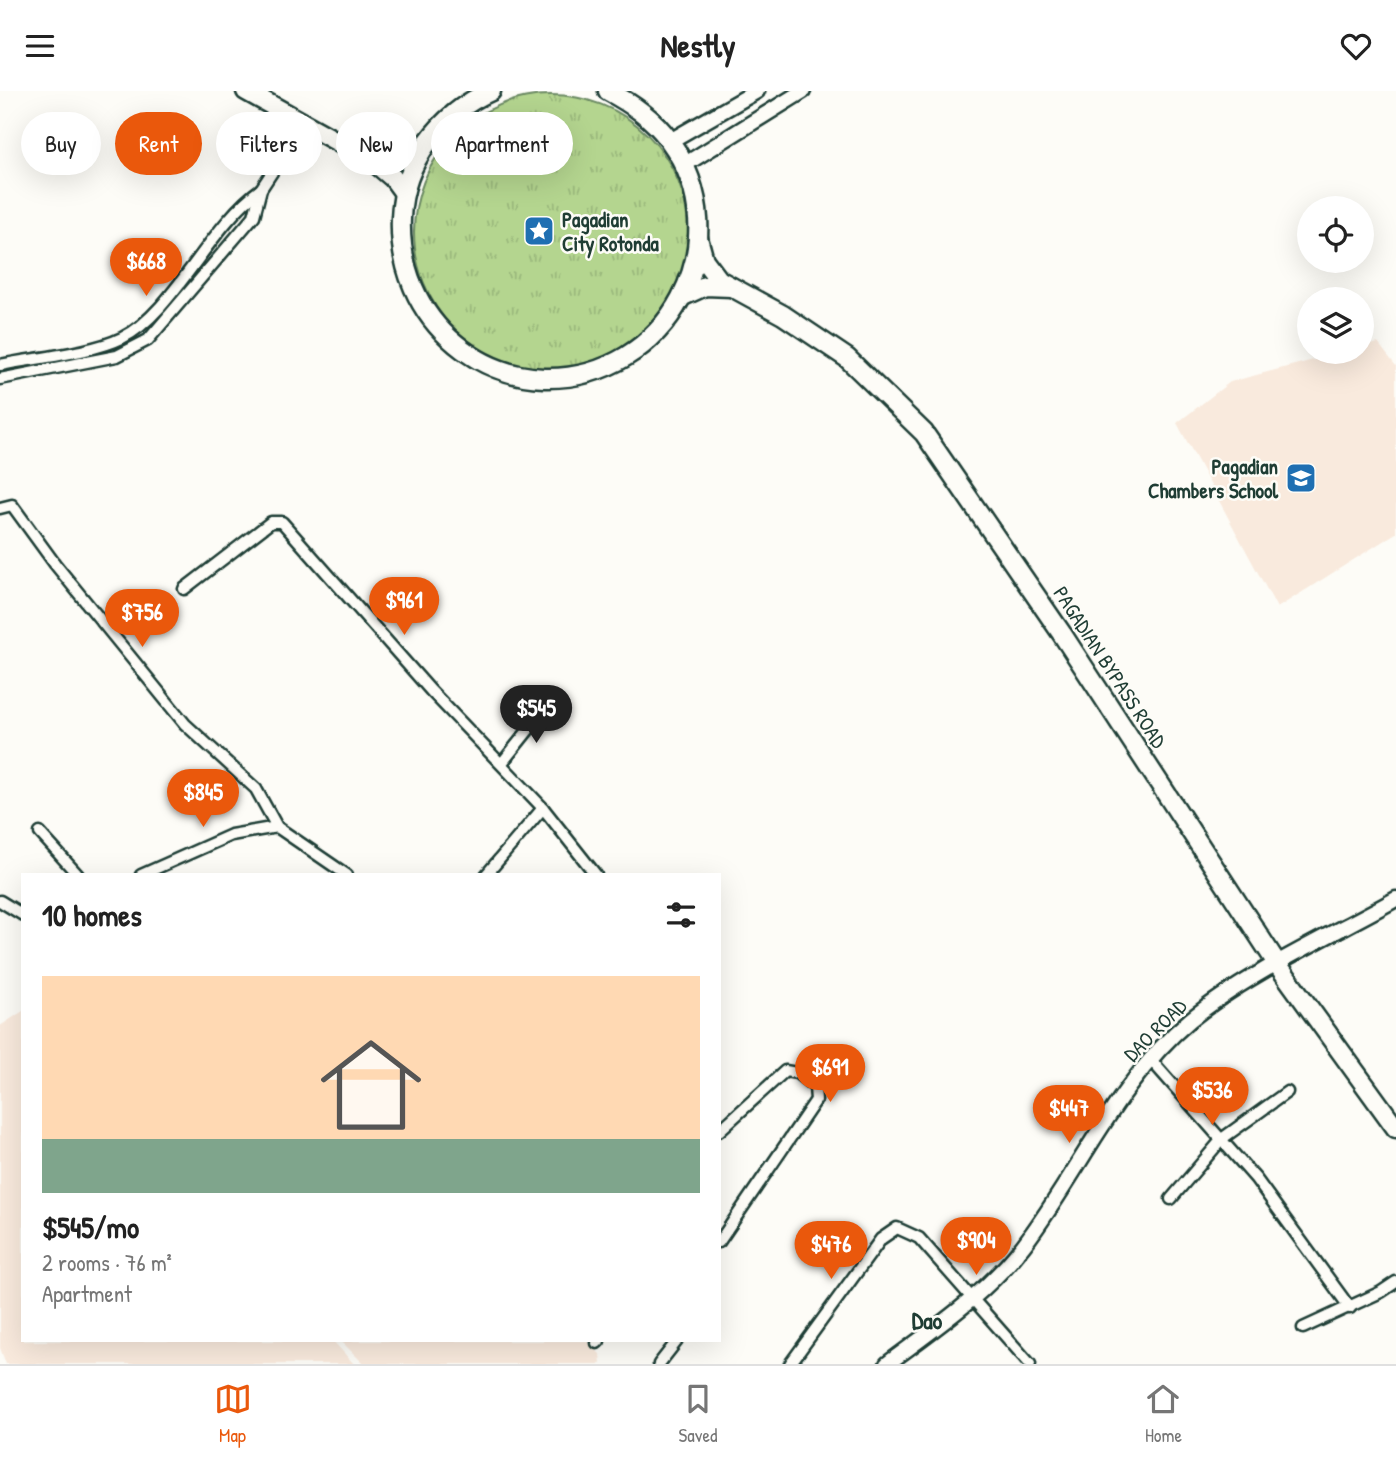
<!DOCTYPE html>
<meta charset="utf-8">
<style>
:root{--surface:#fff;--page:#f2f2f2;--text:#222;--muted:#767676;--line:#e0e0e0;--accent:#ea580c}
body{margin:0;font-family:"Patrick Hand",sans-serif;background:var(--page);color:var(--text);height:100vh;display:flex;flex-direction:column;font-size:26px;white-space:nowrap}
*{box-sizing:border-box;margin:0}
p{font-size:23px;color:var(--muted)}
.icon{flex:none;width:38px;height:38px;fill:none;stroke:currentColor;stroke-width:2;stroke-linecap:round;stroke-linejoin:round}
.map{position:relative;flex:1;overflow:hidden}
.side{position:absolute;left:21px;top:782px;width:700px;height:469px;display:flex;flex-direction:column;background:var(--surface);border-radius:0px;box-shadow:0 7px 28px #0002}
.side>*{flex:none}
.hud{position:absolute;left:21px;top:21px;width:700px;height:63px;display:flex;gap:14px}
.fabs{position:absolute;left:1297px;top:105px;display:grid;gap:14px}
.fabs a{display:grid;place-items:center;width:77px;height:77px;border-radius:50%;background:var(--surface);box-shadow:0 7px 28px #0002;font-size:35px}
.price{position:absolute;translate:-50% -60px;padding:0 16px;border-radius:24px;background:var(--accent);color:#fff;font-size:23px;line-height:46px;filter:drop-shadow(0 2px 4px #0008)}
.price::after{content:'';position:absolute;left:50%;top:42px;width:21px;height:16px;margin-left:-10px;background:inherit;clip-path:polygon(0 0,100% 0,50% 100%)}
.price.current{background:#222;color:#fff}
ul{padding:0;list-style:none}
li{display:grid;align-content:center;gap:14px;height:371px;padding:0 21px}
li+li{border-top:2px solid var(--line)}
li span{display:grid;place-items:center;height:217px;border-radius:0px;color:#555}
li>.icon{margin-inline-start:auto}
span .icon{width:126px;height:126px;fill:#fffc;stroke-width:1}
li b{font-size:30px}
h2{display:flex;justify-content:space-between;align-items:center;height:84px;padding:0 21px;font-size:30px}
.tag{padding:0 24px;border-radius:32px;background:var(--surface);box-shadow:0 7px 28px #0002;font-size:24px;line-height:63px}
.tag.current{background:var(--accent);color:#fff}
header{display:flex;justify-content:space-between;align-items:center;height:91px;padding:0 21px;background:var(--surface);font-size:32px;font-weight:800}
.dock{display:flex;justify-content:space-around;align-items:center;height:98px;border-top:2px solid var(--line);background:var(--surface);font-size:19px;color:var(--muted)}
.dock a{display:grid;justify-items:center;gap:4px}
.dock .current{color:var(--accent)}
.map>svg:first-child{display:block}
.built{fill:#f9eadd}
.grass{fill:url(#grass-tufts);stroke:#6a8962;stroke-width:2}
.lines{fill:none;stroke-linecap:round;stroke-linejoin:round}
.street-casing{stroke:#1f3d34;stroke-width:15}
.secondary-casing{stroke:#1f3d34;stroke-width:19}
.highway-casing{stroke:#1f3d34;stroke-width:23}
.street{stroke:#fdfcf7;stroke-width:10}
.secondary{stroke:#fdfcf7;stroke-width:14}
.highway{stroke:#fdfcf7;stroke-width:18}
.labels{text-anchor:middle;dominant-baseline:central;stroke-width:5;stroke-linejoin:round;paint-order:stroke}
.poi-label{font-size:21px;font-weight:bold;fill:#1f3d34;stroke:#fdfcf7;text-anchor:start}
.street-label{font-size:21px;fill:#1f3d34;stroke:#fdfcf7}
.quarter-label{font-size:24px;font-weight:bold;fill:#1f3d34;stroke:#fdfcf7}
</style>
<header><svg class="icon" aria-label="menu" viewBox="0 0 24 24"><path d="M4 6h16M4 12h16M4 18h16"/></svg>Nestly<svg class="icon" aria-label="heart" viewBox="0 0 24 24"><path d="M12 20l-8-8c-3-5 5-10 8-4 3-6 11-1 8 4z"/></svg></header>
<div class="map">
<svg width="1396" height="1273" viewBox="0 0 1396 1273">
<defs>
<pattern id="grass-tufts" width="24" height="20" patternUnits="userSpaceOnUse" patternTransform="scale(1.75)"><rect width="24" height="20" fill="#b4d58f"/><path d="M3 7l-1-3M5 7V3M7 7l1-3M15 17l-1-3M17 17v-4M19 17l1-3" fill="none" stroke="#9ab87c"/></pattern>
</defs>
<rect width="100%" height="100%" fill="#fdfcf7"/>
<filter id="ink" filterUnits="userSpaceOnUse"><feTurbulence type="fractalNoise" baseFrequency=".0143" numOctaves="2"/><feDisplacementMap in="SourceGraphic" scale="14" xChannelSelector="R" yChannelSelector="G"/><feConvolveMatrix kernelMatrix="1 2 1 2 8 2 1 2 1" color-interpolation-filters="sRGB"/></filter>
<g filter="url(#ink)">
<!-- built -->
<g class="built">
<path d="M1378,252L1396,275V442L1277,517L1177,332L1230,291L1344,261H1362V256Z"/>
<path d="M23,920V1250H333L354,1273H6L0,1257V935Z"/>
<path d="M341,1250H587L600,1263L601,1273H364Z"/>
</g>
<!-- grass -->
<circle class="grass" cx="551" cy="141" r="137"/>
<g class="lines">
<!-- street casing -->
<g class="street-casing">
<g id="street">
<path d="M0,274C34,267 92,262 122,247C173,222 210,134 261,98"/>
<path d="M0,288L117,265L148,249L254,125L261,98L303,34"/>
<path d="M0,417L12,414L55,473L185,633L256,698L277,736L347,784"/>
<path d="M184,498L271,431H282L431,600L543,717L596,784"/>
<path d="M502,672L546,617"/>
<path d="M40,742L78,784"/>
<path d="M141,784L231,744L277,736"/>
<path d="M486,784L543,717"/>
<path d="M0,810L23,824"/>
<path d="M1151,969L1256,1088L1350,1217"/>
<path d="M719,1040L785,980L797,982L815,996L816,1009L719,1151"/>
<path d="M1171,1108L1223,1047L1287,1001"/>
<path d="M1303,1237L1381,1201L1396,1191"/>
<path d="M597,1252L599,1250"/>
<path d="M659,1273L677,1250"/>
<path d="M790,1273L881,1148L897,1137L919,1147L1030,1273"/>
</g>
</g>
<!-- secondary casing -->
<g class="secondary-casing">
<g id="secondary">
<path d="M670,50L757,0"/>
<path d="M684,74L803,0"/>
<path d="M887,1273C935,1237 986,1203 1023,1155C1080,1081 1117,990 1190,929C1246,883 1332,844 1396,808"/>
</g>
</g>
<!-- highway casing -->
<g class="highway-casing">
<g id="highway">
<path d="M246,0L374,71L393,87L404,102"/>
<path d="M491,0C441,22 403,71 401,127C399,176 418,222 456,253C481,274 512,286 544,287C668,290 743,150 669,49C653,27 632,13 608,0"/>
<path d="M698,147L704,169L719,189L783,224L847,267L924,342L1062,543L1278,874L1396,1037"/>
<path d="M683,205L705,195L731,196"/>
</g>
</g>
<!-- street -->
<use href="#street" class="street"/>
<!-- secondary -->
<use href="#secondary" class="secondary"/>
<!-- highway -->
<use href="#highway" class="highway"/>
</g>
</g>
<!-- icons -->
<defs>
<g id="sight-square" transform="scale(1.575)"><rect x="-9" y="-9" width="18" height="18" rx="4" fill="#1f6fb2" stroke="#fdfcf7"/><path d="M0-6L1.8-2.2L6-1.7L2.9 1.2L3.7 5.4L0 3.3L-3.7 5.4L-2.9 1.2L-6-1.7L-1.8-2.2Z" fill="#fff"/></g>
<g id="school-square" transform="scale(1.575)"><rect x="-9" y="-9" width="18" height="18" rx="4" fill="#1f6fb2" stroke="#fdfcf7"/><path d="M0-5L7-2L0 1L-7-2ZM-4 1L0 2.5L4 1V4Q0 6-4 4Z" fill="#fff"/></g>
</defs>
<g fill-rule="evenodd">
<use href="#sight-square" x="539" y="140"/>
<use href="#school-square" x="1301" y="387"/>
</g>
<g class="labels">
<!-- poi labels -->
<g class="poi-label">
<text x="562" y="128">Pagadian<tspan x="562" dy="24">City Rotonda</tspan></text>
<text x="1278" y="375" text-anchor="end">Pagadian<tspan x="1278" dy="24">Chambers School</tspan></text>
</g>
<!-- street labels -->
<g class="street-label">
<text transform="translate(1110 576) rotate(57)">PAGADIAN BYPASS ROAD</text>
<text transform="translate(1155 939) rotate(-45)">DAO ROAD</text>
</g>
<!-- quarter labels -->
<g class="quarter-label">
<text x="927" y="1229">Dao</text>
</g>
</g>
</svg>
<div class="fabs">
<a><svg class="icon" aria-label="locate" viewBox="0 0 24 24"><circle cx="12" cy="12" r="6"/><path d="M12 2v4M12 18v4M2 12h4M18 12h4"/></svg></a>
<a><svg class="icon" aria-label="layers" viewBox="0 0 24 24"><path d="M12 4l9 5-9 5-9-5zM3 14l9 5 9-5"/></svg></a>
</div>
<b class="price" style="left:146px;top:207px">$668</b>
<b class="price" style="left:404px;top:546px">$961</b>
<b class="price" style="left:142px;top:558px">$756</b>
<b class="price current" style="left:536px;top:654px">$545</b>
<b class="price" style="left:203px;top:738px">$845</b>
<b class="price" style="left:830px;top:1013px">$691</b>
<b class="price" style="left:1212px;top:1036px">$536</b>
<b class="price" style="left:1069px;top:1054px">$447</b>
<b class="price" style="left:976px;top:1186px">$904</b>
<b class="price" style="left:831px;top:1190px">$476</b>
<div class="hud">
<a class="tag">Buy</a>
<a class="tag current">Rent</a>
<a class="tag">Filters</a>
<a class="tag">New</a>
<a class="tag">Apartment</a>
</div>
<section class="side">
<h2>10 homes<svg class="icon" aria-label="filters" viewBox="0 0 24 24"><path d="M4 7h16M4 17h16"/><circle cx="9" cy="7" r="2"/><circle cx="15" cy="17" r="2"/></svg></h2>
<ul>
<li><span style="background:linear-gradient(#ffd9b3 75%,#7fa58c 0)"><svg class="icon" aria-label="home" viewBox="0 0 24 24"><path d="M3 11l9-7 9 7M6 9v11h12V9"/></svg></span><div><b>$545/mo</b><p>2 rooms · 76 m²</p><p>Apartment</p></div></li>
</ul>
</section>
</div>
<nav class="dock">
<a class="current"><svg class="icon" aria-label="map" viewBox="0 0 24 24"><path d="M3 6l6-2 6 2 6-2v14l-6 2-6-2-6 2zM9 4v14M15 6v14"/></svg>Map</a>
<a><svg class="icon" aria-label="saved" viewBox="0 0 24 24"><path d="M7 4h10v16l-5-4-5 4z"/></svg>Saved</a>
<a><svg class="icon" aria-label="home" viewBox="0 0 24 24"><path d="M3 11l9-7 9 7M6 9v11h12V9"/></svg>Home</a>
</nav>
